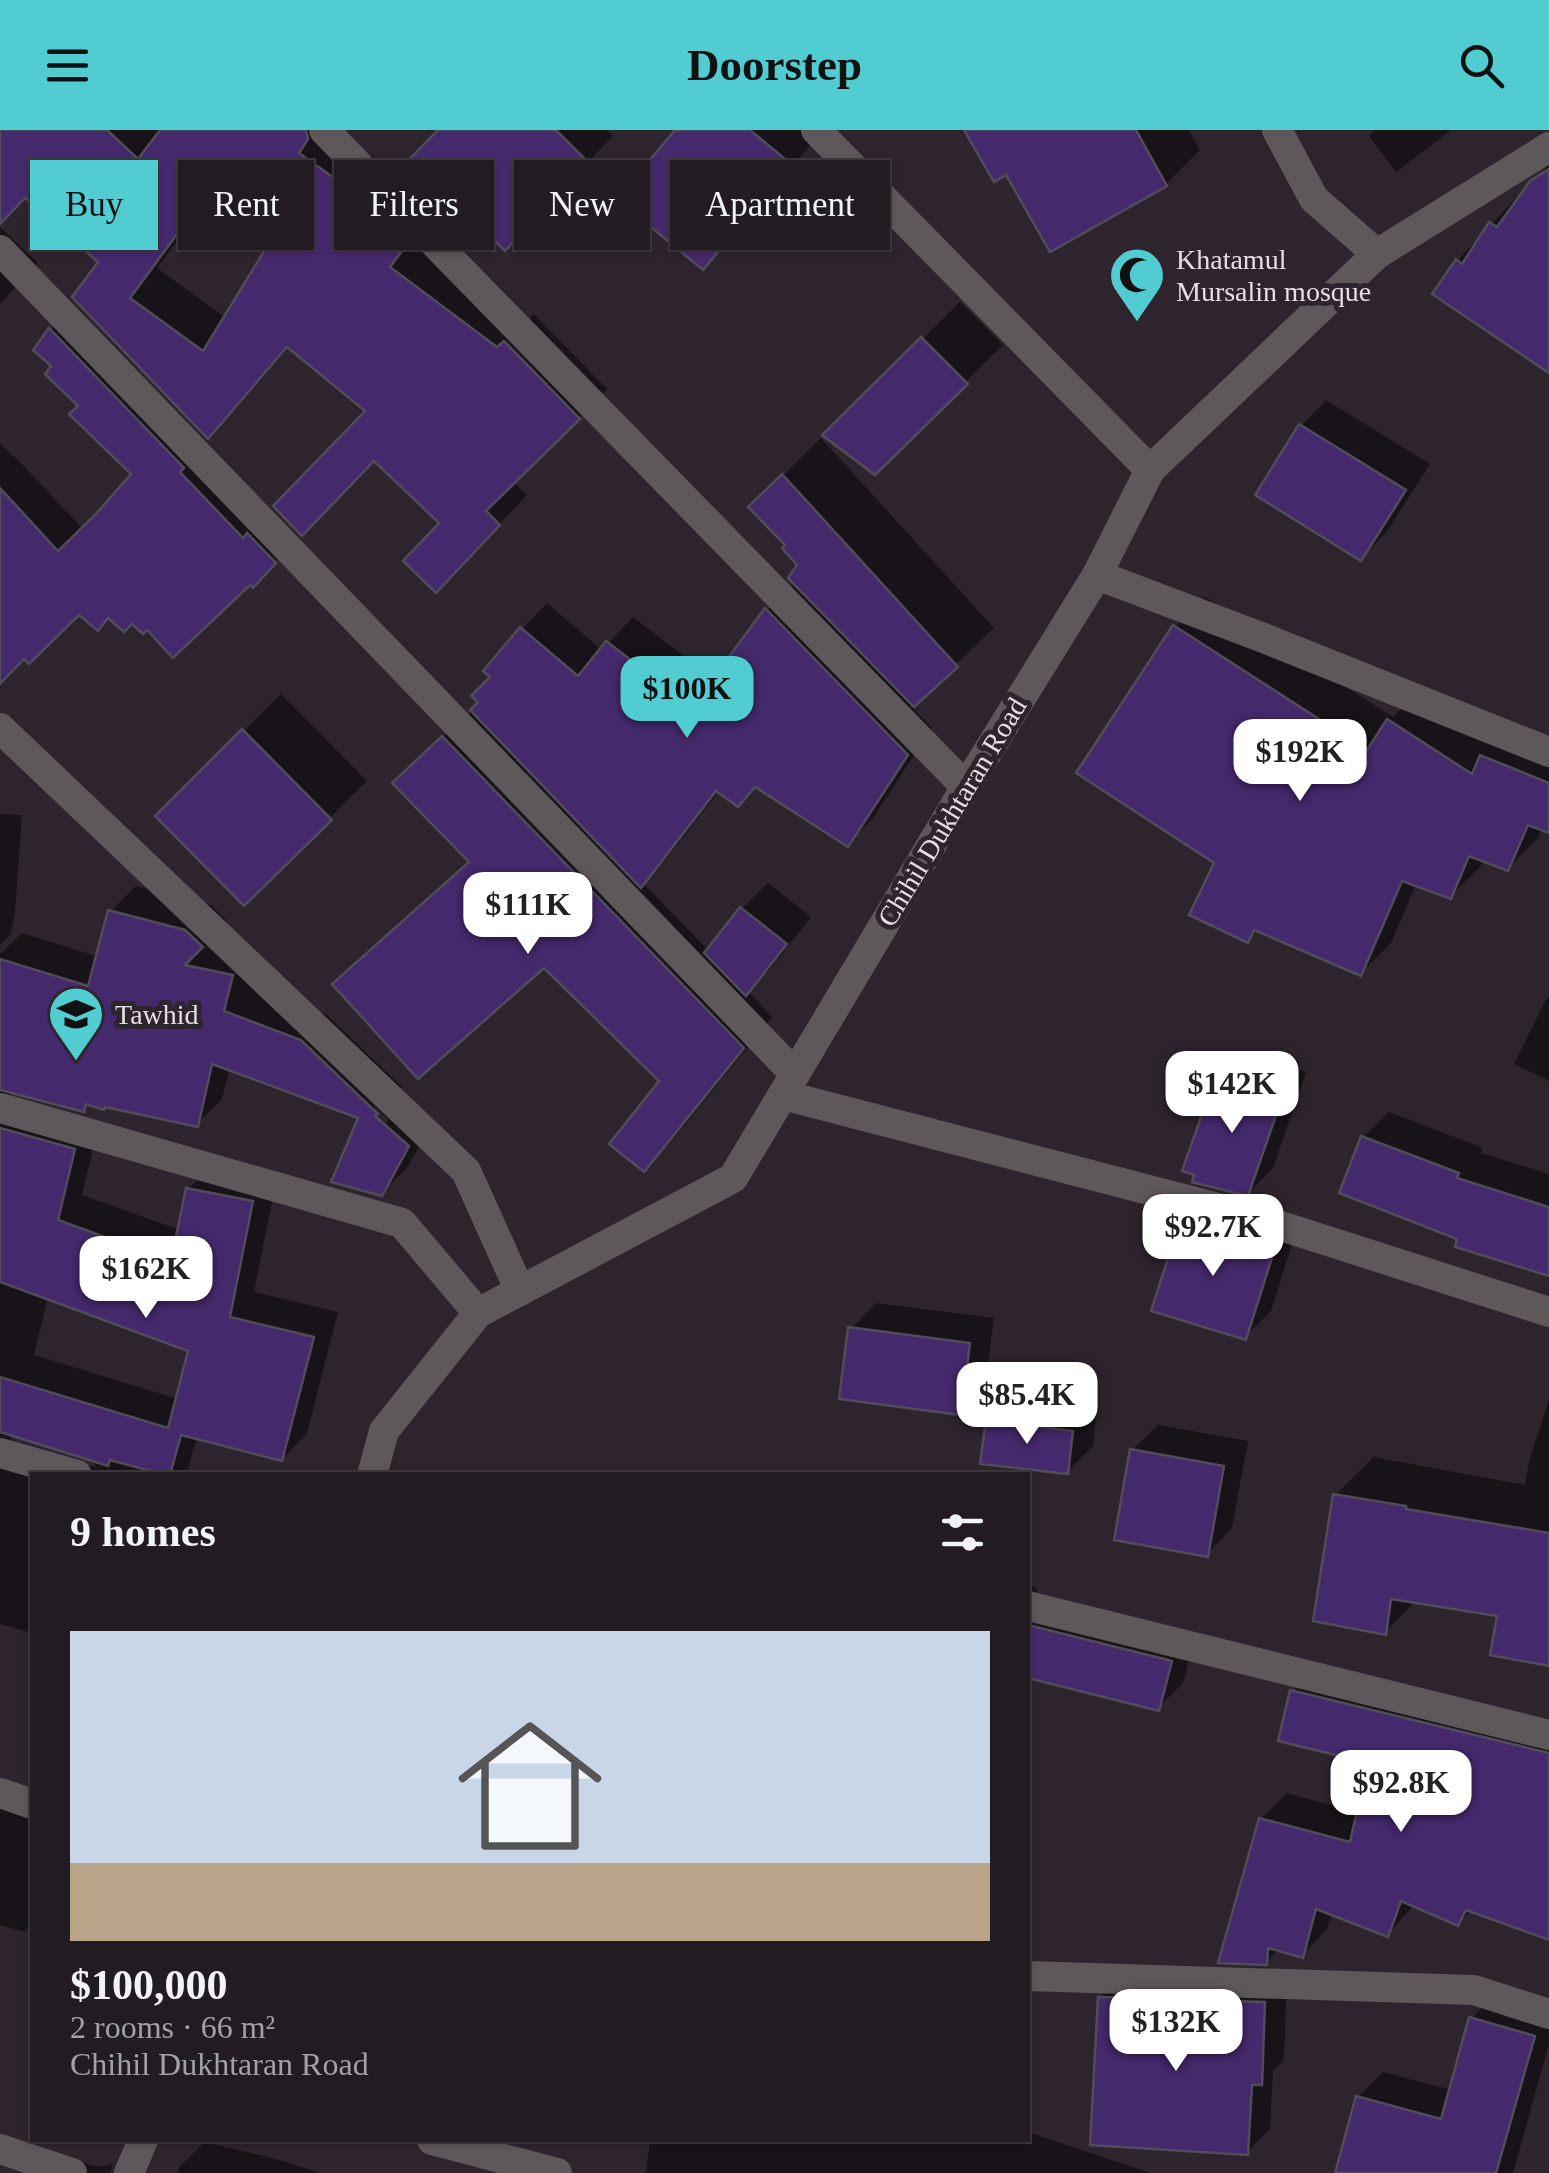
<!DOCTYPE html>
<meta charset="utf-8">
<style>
:root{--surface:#221b22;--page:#2a242a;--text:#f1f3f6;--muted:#a2a1a5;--line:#3f3940;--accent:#51ccd1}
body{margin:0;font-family:"Times New Roman",serif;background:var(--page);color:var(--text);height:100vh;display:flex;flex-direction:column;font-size:38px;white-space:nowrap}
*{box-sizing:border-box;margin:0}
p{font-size:32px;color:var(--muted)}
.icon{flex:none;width:55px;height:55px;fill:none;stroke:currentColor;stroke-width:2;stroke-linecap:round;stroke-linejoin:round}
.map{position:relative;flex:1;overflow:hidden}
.panel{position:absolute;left:30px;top:1342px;width:1000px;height:670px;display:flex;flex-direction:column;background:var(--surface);border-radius:0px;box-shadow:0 2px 8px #0004,0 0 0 2px var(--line)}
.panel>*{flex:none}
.hud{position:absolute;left:30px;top:30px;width:1000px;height:90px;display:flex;gap:20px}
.price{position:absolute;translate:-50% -85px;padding:0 22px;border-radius:20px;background:#fff;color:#222;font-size:32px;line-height:65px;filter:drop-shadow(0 2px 5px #0008)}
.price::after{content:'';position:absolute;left:50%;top:60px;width:30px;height:22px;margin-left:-15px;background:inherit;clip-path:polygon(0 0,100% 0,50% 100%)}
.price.on{background:var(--accent);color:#111}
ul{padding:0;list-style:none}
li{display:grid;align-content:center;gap:20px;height:530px;padding:0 40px}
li+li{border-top:2px solid var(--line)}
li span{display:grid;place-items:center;height:310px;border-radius:0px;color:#555}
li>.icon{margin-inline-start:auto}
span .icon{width:180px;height:180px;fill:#fffc;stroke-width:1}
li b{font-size:42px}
h2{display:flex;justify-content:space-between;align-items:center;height:120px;padding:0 40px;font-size:42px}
.pill{padding:0 35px;border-radius:0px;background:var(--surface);box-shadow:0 2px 8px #0004,0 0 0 2px var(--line);font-size:35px;line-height:90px}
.pill.on{background:var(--accent);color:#111}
header{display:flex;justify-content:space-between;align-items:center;height:130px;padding:0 40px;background:var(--accent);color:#111;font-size:45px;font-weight:800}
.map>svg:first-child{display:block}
.shadow{fill:#0007;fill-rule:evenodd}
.building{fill:#45296d;stroke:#514c5a;stroke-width:2.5;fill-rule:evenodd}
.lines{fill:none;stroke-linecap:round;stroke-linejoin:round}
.minor{stroke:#5f585b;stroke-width:30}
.labels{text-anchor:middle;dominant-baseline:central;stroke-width:10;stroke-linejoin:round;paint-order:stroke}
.poi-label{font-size:28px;fill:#e5dee5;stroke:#2e242e;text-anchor:start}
.street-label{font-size:28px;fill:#e5dee5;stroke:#2e242e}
</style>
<header><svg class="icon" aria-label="menu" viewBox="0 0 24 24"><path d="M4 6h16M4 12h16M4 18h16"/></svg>Doorstep<svg class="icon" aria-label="search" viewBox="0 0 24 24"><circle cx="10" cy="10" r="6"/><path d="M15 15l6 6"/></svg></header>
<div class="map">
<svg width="1549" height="2043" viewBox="0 0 1549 2043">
<rect width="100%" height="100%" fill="#2e242e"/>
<!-- shadow -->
<g class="shadow">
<path d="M10,0H335L398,45L441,0H607L613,6L505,117L447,61L430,78L435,83L416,108L528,190L534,184L607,259L513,352L527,365L464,431L442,393L368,281L290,216L237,277L208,305L101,131L26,65L0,92V20ZM219,54L280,99L226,188L157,138Z"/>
<path d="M678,0H823L740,99L702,136Z"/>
<path d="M981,0H1189L1200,20L1166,54Z"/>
<path d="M1375,0H1451L1396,42L1369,6Z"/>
<path d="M1549,35V240L1457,131L1516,68L1519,70L1532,52Z"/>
<path d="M0,97L38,133L0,174Z"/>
<path d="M960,172L1003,215L875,342L826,304Z"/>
<path d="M74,177L297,408L253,454L250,452L147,496L109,486L79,482L24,526L0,551V314L20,332L83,399L134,343L82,276L55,236L36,219L51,200Z"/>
<path d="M1326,270L1430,334L1386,403L1361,428L1301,296Z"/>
<path d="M821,308L994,498L911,576L932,598L873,688L847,714L757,655L720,660L666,729L643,753L709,821L742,779L768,753L811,787L771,838L748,861L772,887L674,1008L644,1038L663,951L544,835L366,824L471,730L426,623L475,578L522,499L547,473L602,520L633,487L715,550L767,480L795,452L801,435L789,415L752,377Z"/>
<path d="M1205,467L1393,587L1420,560L1549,635V682L1538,708L1508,738L1484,729L1481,736L1451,766L1416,754L1391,813L1361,843L1258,799L1248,810L1217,732L1175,497Z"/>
<path d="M281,564L367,651L244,773L158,686Z"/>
<path d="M0,684L22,685L15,781L11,804L0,815Z"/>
<path d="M136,756L211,775L226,790L207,809L257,820L249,856L327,885L402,957L399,960L433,990L407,1038L381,1063L362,987L230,937L222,969L197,994L90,973L83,980L8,958L12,966L99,994L82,1065L180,1100L188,1059L214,1034L277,1046L254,1162L338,1182L307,1303L282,1329L197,1307L186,1345H32V1503L0,1494V824L22,803L99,827L111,781ZM374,976L389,990L386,994L374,983ZM48,1167L191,1220L178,1269L34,1225ZM7,1303L92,1330L97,1338L20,1316L13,1311Z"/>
<path d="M1549,867V951L1514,934L1545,871Z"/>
<path d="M1243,921L1306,942L1273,1038L1248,1064L1218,947Z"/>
<path d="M1389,982L1483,1018L1481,1023L1549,1044V1140L1460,1107L1363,1007Z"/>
<path d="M1208,1063L1299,1092L1271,1181L1245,1207L1183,1089Z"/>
<path d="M876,1173L994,1188L985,1257L960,1282L851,1199Z"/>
<path d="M1014,1266L1097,1276L1093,1316L1067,1342L988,1291Z"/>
<path d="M1549,1270V1534L1500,1484L1416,1471L1385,1502L1335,1365L1374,1327L1525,1355L1529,1331Z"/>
<path d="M1158,1295L1248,1311L1232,1398L1207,1424L1132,1320Z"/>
<path d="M1029,1456L1035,1457L1040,1466L1196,1506L1183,1553L1158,1578L1028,1545Z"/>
<path d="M1318,1536L1549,1593V1807L1472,1779L1458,1793L1415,1774L1388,1804L1332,1783L1327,1799L1302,1825L1279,1819L1266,1832L1261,1689L1287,1663L1359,1683L1371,1631L1293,1562Z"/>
<path d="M0,1657L32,1667V1794L24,1802L0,1795Z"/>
<path d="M1123,1845L1287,1850L1284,1930L1273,1941L1270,1999L1247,2022L1100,1868Z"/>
<path d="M1497,1863L1549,1878V1914L1513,2043H1337L1358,1967L1383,1942L1452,1960L1472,1888Z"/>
<path d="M1028,2002L1150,2043H646L650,2010H1028Z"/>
<path d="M205,2012L276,2029L320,2043H178L179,2037Z"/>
<path d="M65,2027L94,2036H104L113,2033L110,2043H49Z"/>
</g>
<!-- building -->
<g class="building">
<path d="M0,0H107L138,29L160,0H306L308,9L299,23L368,72L408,113L390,137L497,217L504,211L580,289L486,381L500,395L436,463L403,431L439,393L374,331L302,406L273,376L365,281L287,217L208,309L72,167L98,132L25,68L0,94ZM214,54L277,100L203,221L130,168Z"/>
<path d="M438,0H556L589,33L505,121L444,62L430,82L394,45Z"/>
<path d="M675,0H750L791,34L703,140L617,69Z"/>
<path d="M964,0H1136L1167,56L1050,122L1006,45L994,52Z"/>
<path d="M1549,39V243L1432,164L1456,129L1462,134L1489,92L1497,97L1530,51Z"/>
<path d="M49,198L184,338L180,342L243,408L247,403L276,433L253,458L250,455L173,528L147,500L143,504L132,494L124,502L108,488L98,501L79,485L29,534L24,529L0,554V358L58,421L95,385L131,344L69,284L78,276L45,244L51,236L33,220Z"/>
<path d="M921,207L968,254L875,345L822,305Z"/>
<path d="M1299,294L1406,360L1361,431L1255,365Z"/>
<path d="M782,344L958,537L914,577L788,448L797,435L782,418L785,415L748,377Z"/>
<path d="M765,478L908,625L848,717L755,657L738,677L716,661L641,758L470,580L478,572L471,566L490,547L483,541L520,497L578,546L606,511L692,577Z"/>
<path d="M1173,495L1367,620L1387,589L1472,644L1480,625L1549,653V703L1528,695L1508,741L1469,726L1451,769L1402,751L1361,846L1254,800L1248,813L1189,785L1214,733L1076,643Z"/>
<path d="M242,599L332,690L244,776L155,686Z"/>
<path d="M442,606L744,918L644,1042L609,1014L659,951L544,838L418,949L332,854L469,732L392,653Z"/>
<path d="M740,777L787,814L746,866L704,823Z"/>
<path d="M108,780L185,800L203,817L185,835L233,845L224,881L301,910L378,984L375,986L409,1016L382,1066L331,1052L358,988L212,934L198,997L105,977L104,980L86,974L84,982L0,960V829L88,856Z"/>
<path d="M1216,945L1282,968L1248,1066L1192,1052L1194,1045L1182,1041Z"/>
<path d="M0,998L75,1019L58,1090L171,1131L186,1058L253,1071L230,1187L314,1207L282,1331L181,1305L170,1345H165L110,1330L108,1336L0,1302V1247L168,1298L188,1221L0,1152Z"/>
<path d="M1361,1006L1459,1043L1457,1048L1549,1077V1146L1455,1117L1457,1109L1339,1063Z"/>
<path d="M1181,1088L1236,1102L1235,1105L1275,1118L1246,1210L1151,1181Z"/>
<path d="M848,1197L970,1213L961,1285L839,1269Z"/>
<path d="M986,1290L1073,1301L1068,1344L980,1334Z"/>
<path d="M1130,1319L1224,1336L1208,1427L1114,1410Z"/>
<path d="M1333,1364L1406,1376V1379L1549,1403V1536L1490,1525L1497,1486L1391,1469L1386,1505L1313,1491Z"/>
<path d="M1028,1495L1172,1531L1159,1581L1028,1548Z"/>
<path d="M1290,1560L1549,1623V1810L1466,1780L1458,1796L1401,1771L1388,1807L1316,1779L1303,1828L1268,1818L1267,1835L1218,1833L1259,1688L1350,1712L1368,1633L1278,1611Z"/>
<path d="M1098,1867L1265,1872L1262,1955H1252L1248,2025L1090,2015Z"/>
<path d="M1469,1887L1535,1906L1496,2043H1335L1356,1966L1441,1989Z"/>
</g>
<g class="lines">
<!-- minor -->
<g class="minor">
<path d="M324,0L966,657"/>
<path d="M816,0L1150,340"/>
<path d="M1277,0L1314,69L1377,124"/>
<path d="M0,120L795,944"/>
<path d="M1097,445L1261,507L1549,622"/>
<path d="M0,598L466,1041L520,1161"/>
<path d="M783,965L1253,1087L1549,1182"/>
<path d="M0,978L402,1093L478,1183"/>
<path d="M0,1323L77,1345"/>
<path d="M372,1345L384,1301L478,1183L733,1048L966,657L1097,445L1150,340L1377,124L1549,17"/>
<path d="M1028,1476L1549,1605"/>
<path d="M0,1663L32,1674"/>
<path d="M1028,1846L1474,1860L1549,1884"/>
<path d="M432,2010L557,2043"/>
<path d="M0,2019L72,2043"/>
<path d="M129,2043L143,2010"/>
</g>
</g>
<!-- icons -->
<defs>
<g id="mosque-pin" transform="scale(2.875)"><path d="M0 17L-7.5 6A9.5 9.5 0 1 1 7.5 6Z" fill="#51ccd1" stroke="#2e242e"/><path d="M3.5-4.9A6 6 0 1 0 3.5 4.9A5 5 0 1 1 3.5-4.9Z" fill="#111"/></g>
<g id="school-pin" transform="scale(2.875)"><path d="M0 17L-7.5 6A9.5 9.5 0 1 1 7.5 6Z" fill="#51ccd1" stroke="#2e242e"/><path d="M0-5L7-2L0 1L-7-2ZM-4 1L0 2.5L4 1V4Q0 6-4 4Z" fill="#111"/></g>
</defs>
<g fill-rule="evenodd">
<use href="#mosque-pin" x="1137" y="145"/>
<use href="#school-pin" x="76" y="884"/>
</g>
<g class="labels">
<!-- poi labels -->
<g class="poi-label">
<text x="1176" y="129">Khatamul<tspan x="1176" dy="32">Mursalin mosque</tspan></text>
<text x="115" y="884">Tawhid</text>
</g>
<!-- street labels -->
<g class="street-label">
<text transform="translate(952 682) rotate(-59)">Chihil Dukhtaran Road</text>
</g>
</g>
</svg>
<b class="price on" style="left:687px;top:611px">$100K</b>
<b class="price" style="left:1300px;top:674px">$192K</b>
<b class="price" style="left:528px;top:827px">$111K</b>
<b class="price" style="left:1232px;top:1006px">$142K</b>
<b class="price" style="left:1213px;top:1149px">$92.7K</b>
<b class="price" style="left:146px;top:1191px">$162K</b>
<b class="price" style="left:1027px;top:1317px">$85.4K</b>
<b class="price" style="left:1401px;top:1705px">$92.8K</b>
<b class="price" style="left:1176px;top:1944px">$132K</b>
<div class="hud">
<a class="pill on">Buy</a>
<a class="pill">Rent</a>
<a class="pill">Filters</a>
<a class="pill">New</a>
<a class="pill">Apartment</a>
</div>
<section class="panel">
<h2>9 homes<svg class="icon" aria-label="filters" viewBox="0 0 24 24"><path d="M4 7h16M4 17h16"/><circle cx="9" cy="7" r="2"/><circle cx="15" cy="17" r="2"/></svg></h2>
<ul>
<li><span style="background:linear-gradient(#c9d6e8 75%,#b9a48a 0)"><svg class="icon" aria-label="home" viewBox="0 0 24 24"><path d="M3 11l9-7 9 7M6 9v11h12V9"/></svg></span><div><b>$100,000</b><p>2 rooms · 66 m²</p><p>Chihil Dukhtaran Road</p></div></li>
</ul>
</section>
</div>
